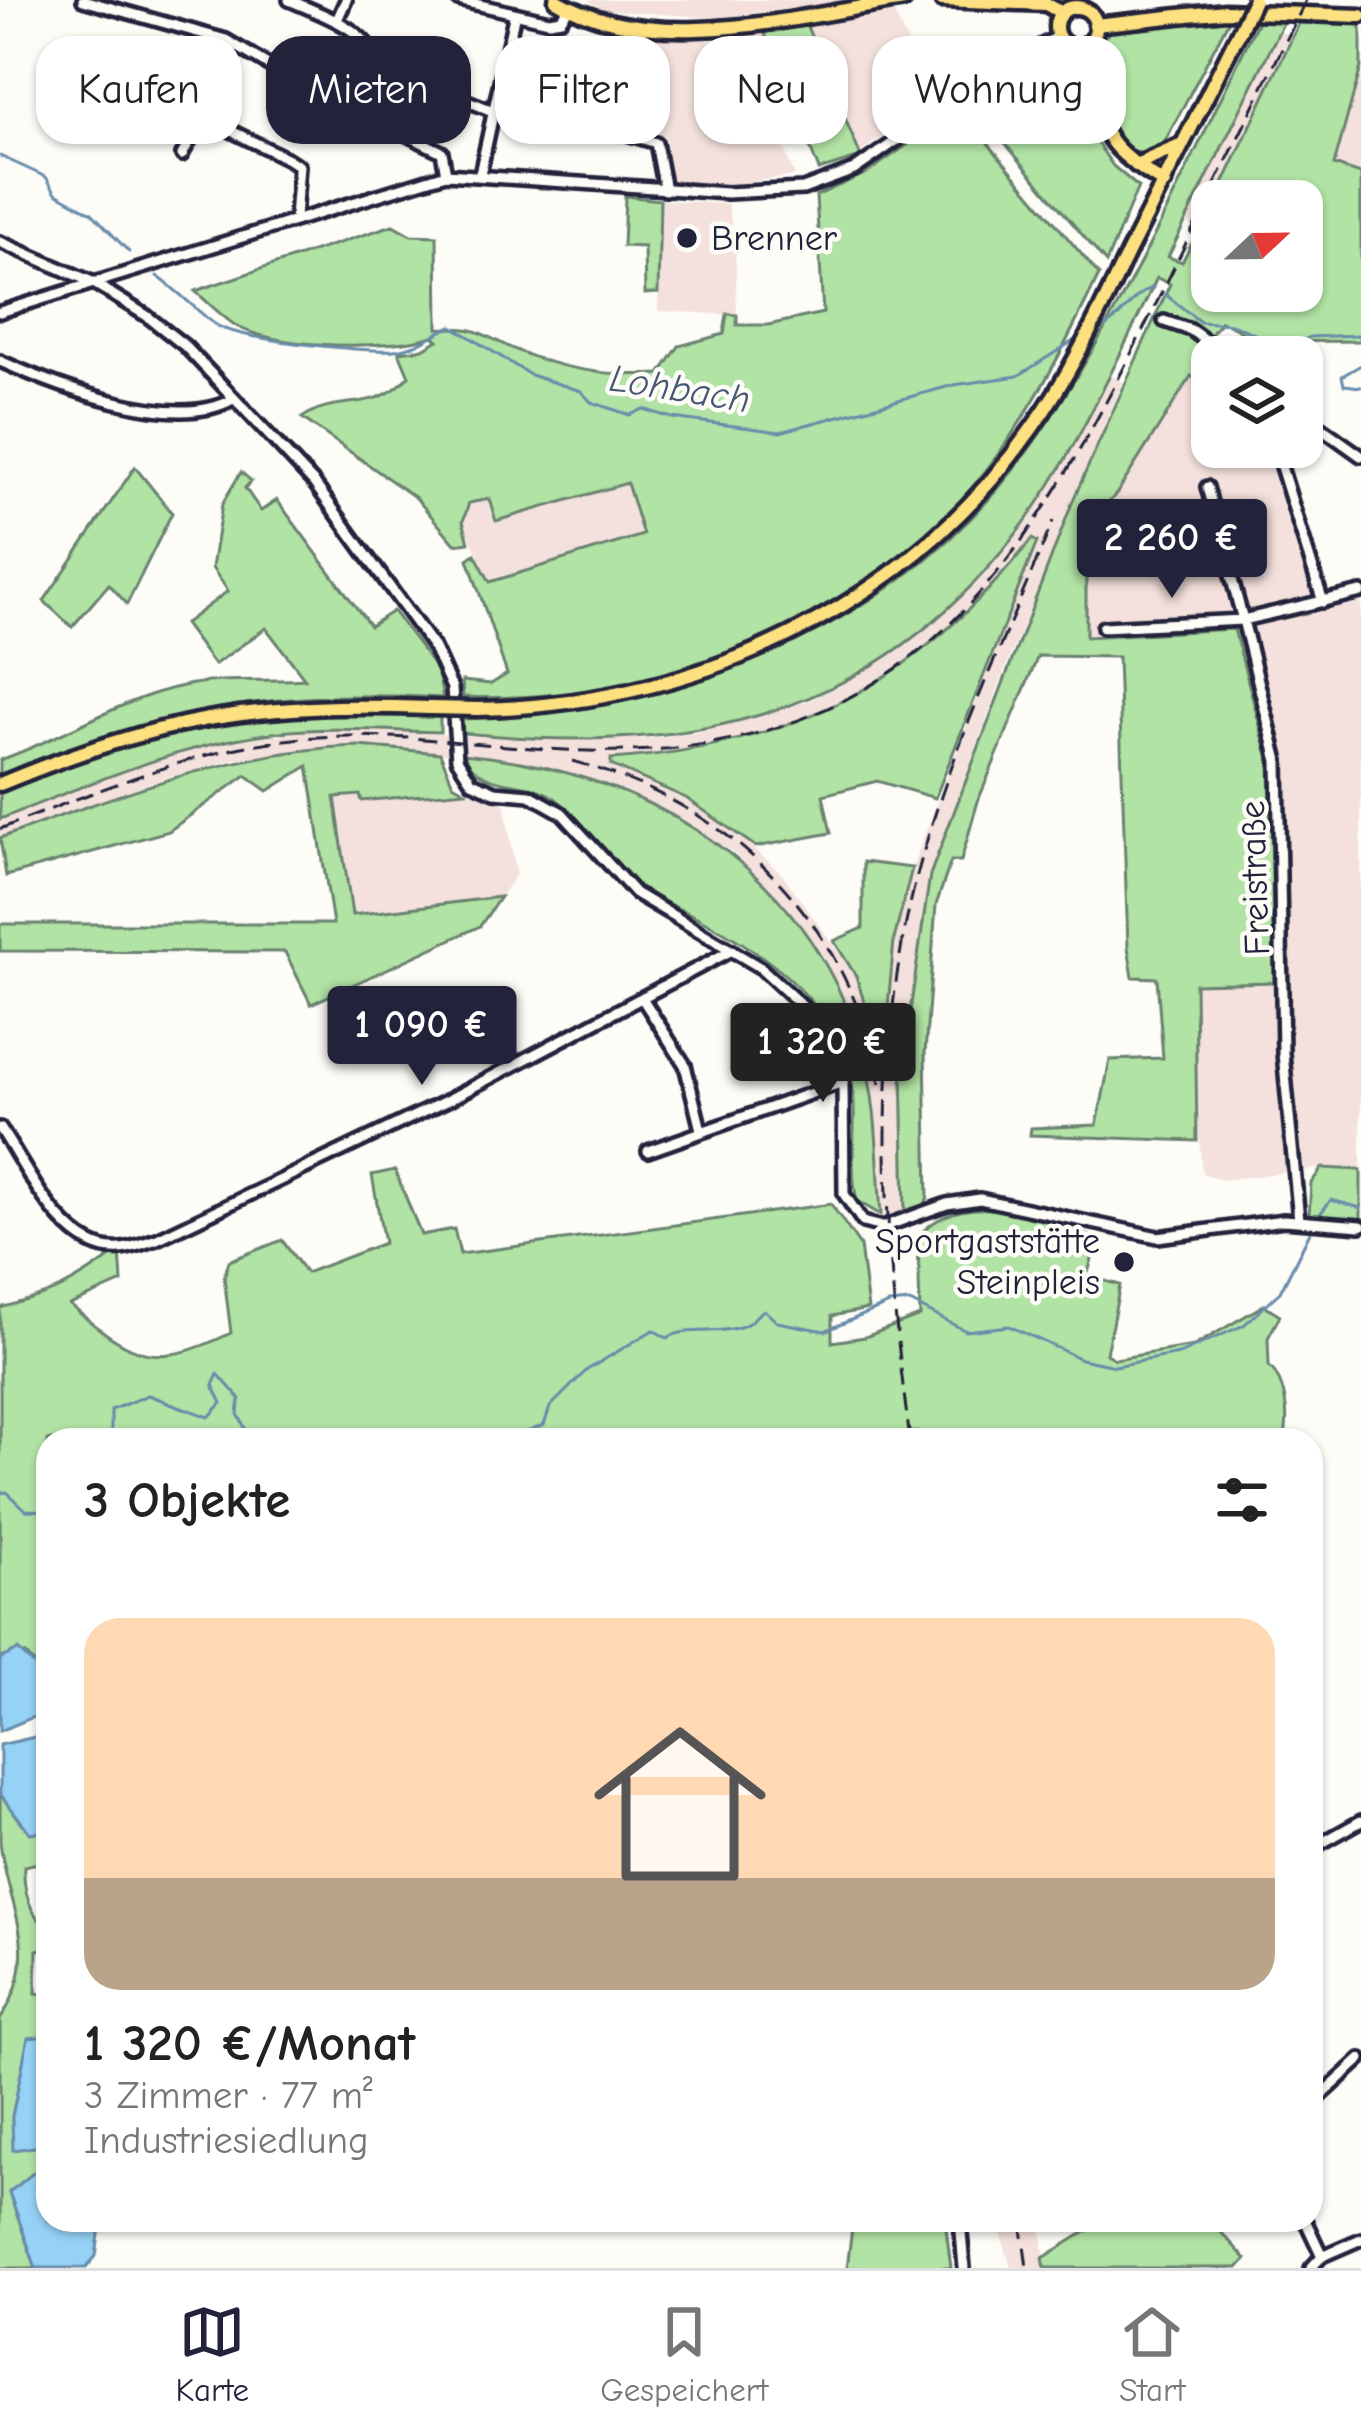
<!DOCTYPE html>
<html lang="de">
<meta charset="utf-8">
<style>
:root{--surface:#fff;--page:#f2f2f2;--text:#222;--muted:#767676;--line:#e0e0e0;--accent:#22223b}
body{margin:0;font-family:"Comic Neue",sans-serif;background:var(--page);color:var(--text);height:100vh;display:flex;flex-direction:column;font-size:45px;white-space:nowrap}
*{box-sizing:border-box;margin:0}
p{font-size:39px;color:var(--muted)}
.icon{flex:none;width:66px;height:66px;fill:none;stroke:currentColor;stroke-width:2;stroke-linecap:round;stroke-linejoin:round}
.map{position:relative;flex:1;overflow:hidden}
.sheet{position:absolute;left:36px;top:1428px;width:1287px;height:804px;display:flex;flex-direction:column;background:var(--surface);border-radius:36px;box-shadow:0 3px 9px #0004}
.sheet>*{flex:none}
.hud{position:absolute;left:36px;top:36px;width:1290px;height:108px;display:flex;gap:24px}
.needle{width:78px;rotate:68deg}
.buttons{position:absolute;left:1191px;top:180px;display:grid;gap:24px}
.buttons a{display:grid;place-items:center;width:132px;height:132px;border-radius:24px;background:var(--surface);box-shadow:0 3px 9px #0004;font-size:60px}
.price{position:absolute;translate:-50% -102px;padding:0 27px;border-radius:12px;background:var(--accent);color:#fff;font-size:39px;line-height:78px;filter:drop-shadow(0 3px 6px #0008)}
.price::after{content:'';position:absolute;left:50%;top:72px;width:36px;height:27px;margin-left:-18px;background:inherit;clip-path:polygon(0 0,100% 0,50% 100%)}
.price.on{background:#222;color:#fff}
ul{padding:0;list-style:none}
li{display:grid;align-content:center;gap:24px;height:636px;padding:0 48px}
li+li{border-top:3px solid var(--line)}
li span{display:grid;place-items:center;height:372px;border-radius:36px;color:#555}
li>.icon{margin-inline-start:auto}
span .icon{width:216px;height:216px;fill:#fffc;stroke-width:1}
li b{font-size:51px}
h2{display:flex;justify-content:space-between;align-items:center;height:144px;padding:0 48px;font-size:51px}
.tag{padding:0 42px;border-radius:36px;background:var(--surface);box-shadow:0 3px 9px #0004;font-size:42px;line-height:108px}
.tag.on{background:var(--accent);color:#fff}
.tabs{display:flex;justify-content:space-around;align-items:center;height:168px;border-top:3px solid var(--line);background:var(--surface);font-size:33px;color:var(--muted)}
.tabs a{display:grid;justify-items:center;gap:6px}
.tabs .on{color:var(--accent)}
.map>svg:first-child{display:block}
.built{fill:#f4e1dd;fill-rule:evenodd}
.green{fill:#b1e3a4;stroke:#6a8270;stroke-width:3}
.water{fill:#96d2f6;stroke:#688cab;stroke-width:3}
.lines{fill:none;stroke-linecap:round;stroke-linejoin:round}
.stream{stroke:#688cab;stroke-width:3}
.minor-casing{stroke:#22223b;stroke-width:18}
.major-casing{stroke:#22223b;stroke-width:21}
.minor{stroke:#fdfcf7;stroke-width:9}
.major{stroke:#fde080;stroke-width:12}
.rail{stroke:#22223b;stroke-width:3;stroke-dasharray:18 9;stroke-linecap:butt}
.major-bridge-casing{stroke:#22223b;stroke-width:21;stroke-linecap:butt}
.major-bridge{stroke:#fde080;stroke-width:12}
.poi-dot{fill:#22223b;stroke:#fdfcf7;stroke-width:4.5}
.labels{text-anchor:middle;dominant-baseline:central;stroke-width:9;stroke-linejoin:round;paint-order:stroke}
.poi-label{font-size:36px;fill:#22223b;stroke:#fdfcf7;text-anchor:start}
.street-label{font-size:36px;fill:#22223b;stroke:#fdfcf7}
.water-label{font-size:39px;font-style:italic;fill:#455773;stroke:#fdfcf7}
</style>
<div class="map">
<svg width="1361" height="2268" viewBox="0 0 1361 2268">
<rect width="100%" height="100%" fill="#fdfcf7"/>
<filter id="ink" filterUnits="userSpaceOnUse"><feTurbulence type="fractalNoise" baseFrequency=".00833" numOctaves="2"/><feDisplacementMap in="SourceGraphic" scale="24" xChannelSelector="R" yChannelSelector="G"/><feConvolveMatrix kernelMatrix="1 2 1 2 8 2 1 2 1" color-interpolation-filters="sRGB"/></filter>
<g filter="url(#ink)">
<!-- built -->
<g class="built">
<path d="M587,0H858L719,18L605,10Z"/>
<path d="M893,11L934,99L859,154L806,24Z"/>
<path d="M764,32L787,88L764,97L795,176L727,185L668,181L638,35L720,41Z"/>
<path d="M1278,32L1293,35L1230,174L1199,227L1186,221Z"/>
<path d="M1361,67V174L1334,166Z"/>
<path d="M660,200L728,204L735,243L737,315L658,311Z"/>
<path d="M1109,375L1123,382L1005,669L930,875L902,1066L905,1213L881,1215L873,1106L864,1055L847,1006L820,951L776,894L731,851L634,795L574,774L479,755L321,747L231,760L155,781L0,838V819L163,757L227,740L340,728L520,739H643L694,733L811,700L861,674L957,601L1001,553L1041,497ZM1031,539L1037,542L912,868L894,940L883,1057L856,976L782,874L730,827L686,798L611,765L612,759L729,746L845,702L954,627Z"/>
<path d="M1192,376L1212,390V447H1264L1276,465L1321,608L1361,599V1170L1322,1168L1222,1180L1202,1173L1194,1069L1195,983L1273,982L1234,629L1086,637V529L1117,493Z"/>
<path d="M620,462L643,534L489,582L463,521L469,503Z"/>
<path d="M465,791L504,801L516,874L500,897L352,916L335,797L361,795L363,801Z"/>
<path d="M997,2220H1041L1045,2268H1011Z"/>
</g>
<!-- green -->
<g class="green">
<path d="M1231,16L1162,147L1147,155L1125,149L1111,128L1095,48C1116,11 1193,19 1231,16Z"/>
<path d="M1259,19L1284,21L1168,257L1182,262L1212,205V291H1302V201H1215L1299,23L1361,24V67L1334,165L1361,174V341L1261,342L1221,321L1195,357L1212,367V390L1191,376L1117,493L1086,529V637L1234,629L1270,763L1274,982L1195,984L1197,1141L1030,1135L1031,1128L1097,1125L1110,1060L1163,1058L1157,978L1133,977L1128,947L1118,657L1038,656L978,801L961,861H951L936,905L925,1053L928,1196L925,1205L905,1213L902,1066L930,875L1074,498L1170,284L1157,278C1111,372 1067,475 999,555C856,726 673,754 463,733L462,719C678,713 903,629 1032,445C1124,314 1189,162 1259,19Z"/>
<path d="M806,24L861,157L819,170L764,32Z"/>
<path d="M1046,51L1061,52L1075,62L1096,141L1113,166L1138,187L1106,263L972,104L971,99L1018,64Z"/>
<path d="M959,109L1099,275C1061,355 1021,434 960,501C836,637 644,704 463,697L462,681L491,684L507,674L468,559L475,554L490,582L643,535L627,483L496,521L489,499L469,503L463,521L469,542L455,544L416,498L302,418C339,392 373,416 409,376L399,352L423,349L438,340L433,336C389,350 280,349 238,327C223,318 208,302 195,291L393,225L411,235L437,236L438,328C479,328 474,330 509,347C555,369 610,377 660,374L679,346L724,334L727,314L737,315V325H768L823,313L816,196L867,173Z"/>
<path d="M625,196L660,200L658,293L645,294L644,247L623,246Z"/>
<path d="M135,467L172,513L127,604L109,584L72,627L44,601Z"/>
<path d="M241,472L251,481L245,488L261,511L277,500L370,626L393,611L437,669L443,698C273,688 156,710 0,776V760C62,739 119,699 183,686C222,677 266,682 305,679L266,628L214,665L184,624L228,591L212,568L222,504Z"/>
<path d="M1032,539L1037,542L935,798L877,781L823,795L831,833L756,847L686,798L611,765V759C795,746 917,684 1032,539Z"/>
<path d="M298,715L440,717V732C384,731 329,726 273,733C178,745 89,784 0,819V793C96,753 194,723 298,715Z"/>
<path d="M358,746L440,753L453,784L465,791L362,801L360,795L335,797L352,915L500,897L480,926L311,1004L285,952L0,951V924H333L308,766L268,791L246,775L169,831L6,876L0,838C119,795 231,750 358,746Z"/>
<path d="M462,754C645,770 808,867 862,1051C878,1103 877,1160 881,1215L857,1201C846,1153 864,1104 845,1056C820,993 760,950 702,920C680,908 657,901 637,886C605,862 587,822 556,799C523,775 485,794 462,754Z"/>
<path d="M863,862L912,868L894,940L883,1062L856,976L834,941L863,928Z"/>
<path d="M1322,1168L1361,1170V1220L1309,1217L1311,1183Z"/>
<path d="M395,1170L421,1235L454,1229L460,1254L831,1204L860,1246L868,1309L832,1316V1342L865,1337L920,1316L918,1236C966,1183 1040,1220 1098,1239L1087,1276L1120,1285L1106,1354L1115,1359L1194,1346L1264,1305L1280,1315L1268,1338L1269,1366C1286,1382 1290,1418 1284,1440H920L918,1432L900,1434V1440H48V1678L25,1654L0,1659V1308C55,1293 71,1287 120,1250L122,1282L70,1305C133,1358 153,1371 231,1333L224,1277L229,1261L282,1240L306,1273L384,1243L372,1175Z"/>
<path d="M0,1794L29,1832L48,1830V1861L24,1866C23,1888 29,1915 48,1928V1948L37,1950L36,1993L48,1995V2036L28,2039L12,2117L14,2149L48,2145V2170H37L9,2193L36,2268H0V2020C45,1952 7,1907 0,1842C0,1826 0,1809 0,1794Z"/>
<path d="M853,2220H945L951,2268H847Z"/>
<path d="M1105,2220H1229L1219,2230L1246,2259L1238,2268H1045L1043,2258Z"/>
</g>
<!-- water -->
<g class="water">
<path d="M18,1650L48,1678V1711L0,1731V1659Z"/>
<path d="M48,1734V1830L30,1833L0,1794V1745Z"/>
<path d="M48,2036V2145L13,2150L12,2117L28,2038Z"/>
<path d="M37,2170H48V2220H101L96,2256L86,2268H36L9,2192Z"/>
</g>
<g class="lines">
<!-- stream -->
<g class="stream">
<path d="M0,156L46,177L56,193L92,213L129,252"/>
<path d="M157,276C177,290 194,308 213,323C234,340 362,352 394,350C419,348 432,334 452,326L530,375L581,391L591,402L630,415L643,409L672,418L780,432L954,385L1018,376L1078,338"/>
<path d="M1165,294L1200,322L1232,324L1287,348L1310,337L1361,335"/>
<path d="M1104,327C1124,317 1133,293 1153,288"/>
<path d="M1361,365L1342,376L1344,385L1361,387"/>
<path d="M1316,1219L1331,1200L1361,1208"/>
<path d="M111,1440V1410L148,1395L209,1417L222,1403L213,1385L218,1374L240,1399L238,1414L251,1440"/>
<path d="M508,1440L544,1425L550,1407L587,1370L653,1330L667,1338C688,1326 717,1335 740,1327C754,1323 753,1316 764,1310L777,1322L825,1331L889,1304L910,1302L966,1331L1009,1326L1081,1359L1115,1366L1179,1354L1244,1325L1280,1292L1312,1228"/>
<path d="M0,1493L7,1492L26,1510L48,1511"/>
</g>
<!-- minor casing -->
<g class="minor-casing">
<g id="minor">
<path d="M83,0L226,40L290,78L442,152L446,174"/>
<path d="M289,0C355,28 394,40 377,123"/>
<path d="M458,0L549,21L561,19L569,8"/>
<path d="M337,20L346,0"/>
<path d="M379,66L493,111"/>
<path d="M498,94L656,143L665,190"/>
<path d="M182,155L203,117L288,159L299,166L295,218"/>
<path d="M480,174L514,17"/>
<path d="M0,242L92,282L147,316L185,346L314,483L434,648L452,688L457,759L472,782L495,792L530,795L562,813L635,893L761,968L813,1016L843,1082L844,1194L863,1222L883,1227L947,1204L980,1199L1158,1237L1284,1220L1361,1226"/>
<path d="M0,312L446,174L727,193L803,189L854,170L1007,64L1059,36"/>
<path d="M1164,321L1191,330L1228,357"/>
<path d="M0,361C56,386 176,433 233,399"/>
<path d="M1302,414L1361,456"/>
<path d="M1278,457L1323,602"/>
<path d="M1103,627L1243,620L1207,487"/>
<path d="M642,998L685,1065L701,1130"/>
<path d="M0,1128C26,1166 65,1255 121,1249C133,1248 146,1242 157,1239L450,1099L732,950"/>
<path d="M648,1151L843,1082"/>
<path d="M1299,1220L1283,1053L1278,761L1243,620L1361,592"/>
<path d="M1311,1849L1361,1821"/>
<path d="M1311,2105L1361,2059"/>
<path d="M960,2220L964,2268"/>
<path d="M1305,2220L1322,2256"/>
<path d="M1311,2268L1322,2256L1361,2239"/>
</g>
</g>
<!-- major casing -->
<g class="major-casing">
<g id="major">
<path d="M556,0C653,57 800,16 904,0"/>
<path d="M942,0L1046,4L1062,13"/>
<circle cx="1076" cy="27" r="20"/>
<path d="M1095,25L1225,11L1361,16"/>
<path d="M1084,45C1105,123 1088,138 1164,183"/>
<path d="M1136,165L1182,145"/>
<path d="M478,709C696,704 904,610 1032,428C1071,374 1099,313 1128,253C1164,180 1202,107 1238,34"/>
<path d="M0,784C163,717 255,702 430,708"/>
</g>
</g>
<!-- minor -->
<use href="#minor" class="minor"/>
<!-- major -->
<use href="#major" class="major"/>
<!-- rail -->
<g class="rail">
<path d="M572,761C733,805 846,918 880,1084"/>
<path d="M0,829C98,791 196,748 302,738C406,729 521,754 627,751C930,743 1039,540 1158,300C1207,200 1257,100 1306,0"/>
<path d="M910,1440C886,1262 870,1072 912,896C942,767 1003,644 1053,521"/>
<path d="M1021,2220L1027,2268"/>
</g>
<!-- major-bridge casing -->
<g class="major-bridge-casing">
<g id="major-bridge">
<path d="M1238,34L1254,0"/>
<path d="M430,708L478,709"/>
</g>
</g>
<!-- major-bridge -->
<use href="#major-bridge" class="major-bridge"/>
</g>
</g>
<!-- markers -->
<g class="poi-dot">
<circle cx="687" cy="238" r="12"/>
<circle cx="1124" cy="1262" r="12"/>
</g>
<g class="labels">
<!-- poi labels -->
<g class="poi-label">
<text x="711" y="238">Brenner</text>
<text x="1100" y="1241" text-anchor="end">Sportgaststätte<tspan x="1100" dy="41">Steinpleis</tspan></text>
</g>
<!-- street labels -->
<g class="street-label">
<text transform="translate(1255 878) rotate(-92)">Freistraße</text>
</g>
<!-- water labels -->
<g class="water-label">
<text transform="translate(680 389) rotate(9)">Lohbach</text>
</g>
</g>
</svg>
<div class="buttons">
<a><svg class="needle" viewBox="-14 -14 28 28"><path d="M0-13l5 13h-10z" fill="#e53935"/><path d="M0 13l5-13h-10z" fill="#767676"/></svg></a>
<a><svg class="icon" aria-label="layers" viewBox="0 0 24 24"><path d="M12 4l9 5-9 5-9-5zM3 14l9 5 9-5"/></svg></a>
</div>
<b class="price" style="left:1172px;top:601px">2 260 €</b>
<b class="price" style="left:422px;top:1088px">1 090 €</b>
<b class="price on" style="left:823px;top:1105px">1 320 €</b>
<div class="hud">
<a class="tag">Kaufen</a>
<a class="tag on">Mieten</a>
<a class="tag">Filter</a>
<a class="tag">Neu</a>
<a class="tag">Wohnung</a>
</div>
<section class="sheet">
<h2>3 Objekte<svg class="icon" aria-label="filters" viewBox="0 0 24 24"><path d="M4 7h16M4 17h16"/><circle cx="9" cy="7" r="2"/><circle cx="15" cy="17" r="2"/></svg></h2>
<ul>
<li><span style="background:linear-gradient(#ffd9b3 70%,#b9a48a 0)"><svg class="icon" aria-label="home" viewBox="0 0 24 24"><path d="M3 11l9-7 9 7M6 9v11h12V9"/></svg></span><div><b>1 320 €/Monat</b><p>3 Zimmer · 77 m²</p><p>Industriesiedlung</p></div></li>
</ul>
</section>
</div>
<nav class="tabs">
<a class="on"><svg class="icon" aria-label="map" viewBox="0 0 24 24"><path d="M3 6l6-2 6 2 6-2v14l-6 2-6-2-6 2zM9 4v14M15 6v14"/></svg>Karte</a>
<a><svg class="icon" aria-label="saved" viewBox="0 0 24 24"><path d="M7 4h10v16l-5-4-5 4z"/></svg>Gespeichert</a>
<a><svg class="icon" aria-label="home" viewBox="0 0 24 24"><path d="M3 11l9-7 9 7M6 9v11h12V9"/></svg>Start</a>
</nav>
